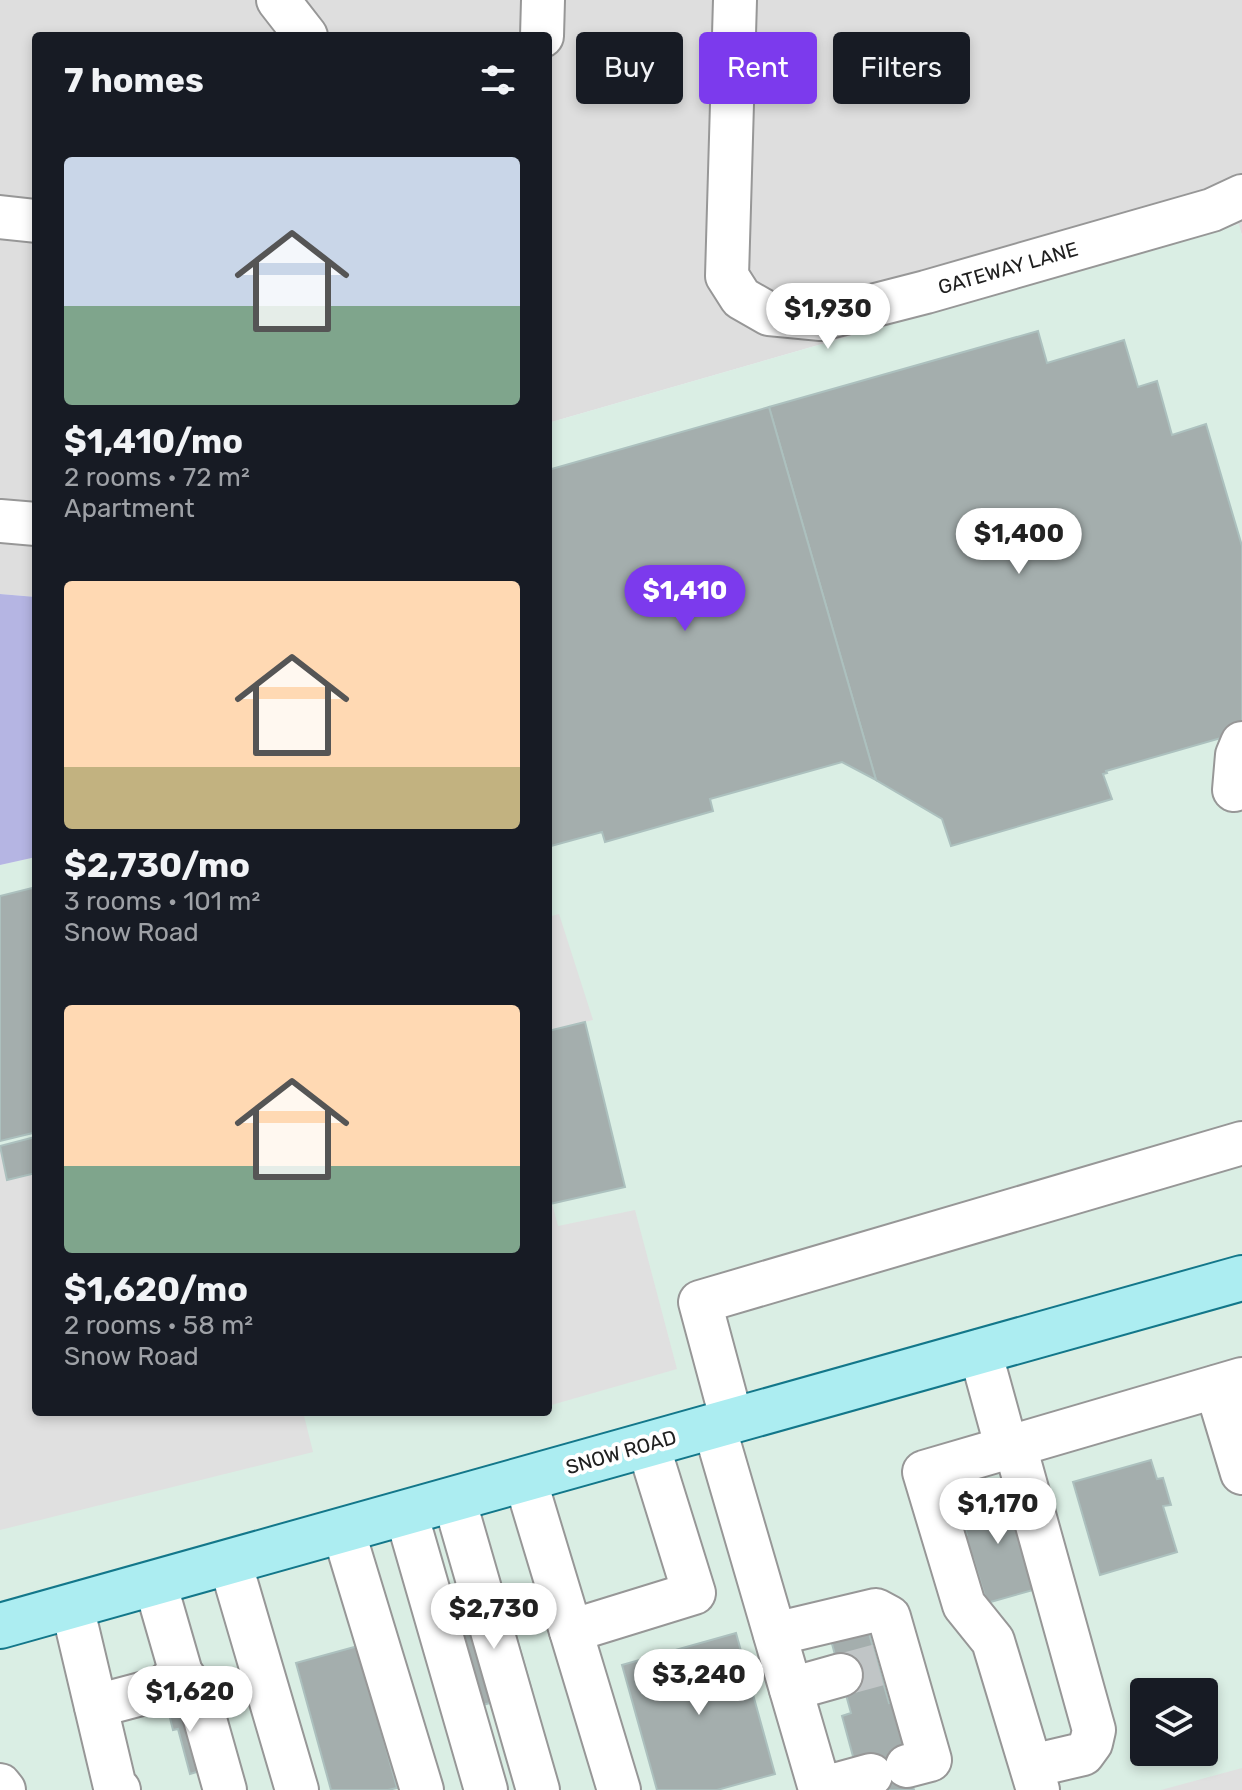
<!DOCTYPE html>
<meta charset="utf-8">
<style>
:root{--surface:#171b24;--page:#20242c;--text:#f1f3f6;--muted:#9ea1a6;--accent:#7c3aed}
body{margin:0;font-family:Rubik,sans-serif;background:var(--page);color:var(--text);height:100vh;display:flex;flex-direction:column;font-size:30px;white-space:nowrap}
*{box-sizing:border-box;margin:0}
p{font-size:26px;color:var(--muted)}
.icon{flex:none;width:44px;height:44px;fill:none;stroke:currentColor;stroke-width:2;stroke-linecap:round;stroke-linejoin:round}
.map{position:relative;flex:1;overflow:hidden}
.panel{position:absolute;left:32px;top:32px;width:520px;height:1384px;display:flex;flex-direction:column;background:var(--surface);border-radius:8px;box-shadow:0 4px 12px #0003}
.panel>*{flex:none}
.top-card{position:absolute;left:576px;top:32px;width:546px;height:72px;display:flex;gap:16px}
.controls{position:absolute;left:1130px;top:1678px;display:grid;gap:16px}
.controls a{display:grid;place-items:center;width:88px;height:88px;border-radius:8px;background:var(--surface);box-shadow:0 4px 12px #0003;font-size:40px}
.price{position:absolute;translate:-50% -68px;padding:0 18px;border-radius:28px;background:#fff;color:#222;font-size:26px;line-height:52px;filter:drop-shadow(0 2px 4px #0008)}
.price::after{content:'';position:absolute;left:50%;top:48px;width:24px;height:18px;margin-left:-12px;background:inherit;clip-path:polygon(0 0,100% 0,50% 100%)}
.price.current{background:var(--accent);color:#fff}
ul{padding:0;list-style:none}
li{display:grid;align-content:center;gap:16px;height:424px;padding:0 32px}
li span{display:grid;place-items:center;height:248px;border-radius:8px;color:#555}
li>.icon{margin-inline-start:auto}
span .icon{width:144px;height:144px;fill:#fffc;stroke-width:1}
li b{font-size:34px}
h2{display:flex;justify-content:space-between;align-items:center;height:96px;padding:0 32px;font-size:34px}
.pill{padding:0 28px;border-radius:8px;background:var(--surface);box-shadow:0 4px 12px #0003;font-size:28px;line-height:72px}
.pill.current{background:var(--accent);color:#fff}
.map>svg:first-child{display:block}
.residential{fill:#dedede}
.commercial{fill:#daeee4;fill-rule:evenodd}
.grass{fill:#b5b5e3}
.parking{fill:#e0e0e0}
.building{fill:#a4aead;stroke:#acc0be;stroke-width:2}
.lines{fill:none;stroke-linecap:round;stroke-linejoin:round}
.minor-tunnel{stroke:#c0c5c6;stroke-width:42;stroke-dasharray:42 21;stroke-linecap:butt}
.minor-casing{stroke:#979797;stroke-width:46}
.major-casing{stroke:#13778a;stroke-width:48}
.minor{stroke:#fff;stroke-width:42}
.major{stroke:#acedf1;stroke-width:44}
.labels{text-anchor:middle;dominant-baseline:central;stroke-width:8;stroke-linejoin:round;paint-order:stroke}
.street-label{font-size:20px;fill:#202020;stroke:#fff}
</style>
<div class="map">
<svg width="1242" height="1790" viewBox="0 0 1242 1790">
<rect width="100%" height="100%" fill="#e8eef0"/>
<!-- residential -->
<path class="residential" d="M0,0H1242V235L1238,224L548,423V36H36V597L0,594Z"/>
<!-- commercial -->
<path class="commercial" d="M1239,224L1242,236V1790H0V865L36,857V1412H548V423ZM1144,1692H1204V1752H1144Z"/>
<!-- grass -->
<path class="grass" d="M0,594L36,597V857L0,865Z"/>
<!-- parking -->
<g class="parking">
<path d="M559,914L593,1020L548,1031V917Z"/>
<path d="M36,1144V1412H303L313,1452L0,1530V1152Z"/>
<path d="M548,1188L558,1226L635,1210L677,1369L548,1406Z"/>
<path d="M1242,1768V1790H1161Z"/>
</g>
<!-- building -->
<g class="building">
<path d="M1038,331L1047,363L1124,340L1138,387L1157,381L1172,435L1206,424L1242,546V732L1106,771L1107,773L1103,774L1112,799L951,846L942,819L876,780L769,407Z"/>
<path d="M769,407L876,780L842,762L710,799L713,811L605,842L602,832L551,846L548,835V470Z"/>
<path d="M36,887V1173L7,1180L0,1146L35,1137L33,1133L0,1141V896Z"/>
<path d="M585,1022L625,1187L550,1204L548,1031Z"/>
<path d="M1151,1460L1157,1479L1163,1478L1171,1505L1163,1506L1177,1552L1100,1575L1073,1482Z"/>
<path d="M1011,1490L1040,1588L987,1603L973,1558L968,1559L961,1536L967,1535L958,1505L973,1502L986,1494Z"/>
<path d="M505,1597L532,1691L483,1705L455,1611Z"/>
<path d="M866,1623L889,1703L899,1700L913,1746L903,1749L914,1790H875L854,1760L842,1716L851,1713L829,1633Z"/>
<path d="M736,1633L775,1774L717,1790H657L622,1665Z"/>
<path d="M358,1646L397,1788L388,1790H331L296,1663Z"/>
<path d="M195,1698L210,1768L190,1774L178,1729L173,1730L167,1706Z"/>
</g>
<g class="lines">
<!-- minor-tunnel -->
<path class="minor-tunnel" d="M841,1675L878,1665"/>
<!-- minor casing -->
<g class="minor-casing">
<g id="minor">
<path d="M278,0L306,36"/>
<path d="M735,0L727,276L741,298L769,314L821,319L926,292L1212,210L1242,196"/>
<path d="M542,36L543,0"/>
<path d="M0,217L36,221"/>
<path d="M0,521L36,524"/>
<path d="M1234,790L1237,755L1242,743"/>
<path d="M980,1351L1007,1449"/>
<path d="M1216,1387L1242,1473"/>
<path d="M732,1421L700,1302L1242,1143"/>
<path d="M714,1426L820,1789L871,1775"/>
<path d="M1015,1446L1094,1730L1091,1743L1083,1754L1032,1766"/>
<path d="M525,1479L619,1790"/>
<path d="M454,1499L538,1790"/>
<path d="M406,1513L486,1790"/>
<path d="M343,1530L422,1790"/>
<path d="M230,1562L297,1790"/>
<path d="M155,1583L181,1673L199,1698L225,1790"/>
<path d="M72,1606L115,1787L119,1790"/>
<path d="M571,1631L694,1593L648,1445"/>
<path d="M775,1634L876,1610L889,1617L930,1760L907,1766"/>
<path d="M791,1689L841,1675"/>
<path d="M96,1706L160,1689L181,1673"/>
<path d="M0,1785L4,1790"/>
<path d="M1038,1790L993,1641L964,1605L924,1472L1242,1379"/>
</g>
</g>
<!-- major casing -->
<g class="major-casing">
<path id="major" d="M0,1626L1242,1278"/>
</g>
<!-- minor -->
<use href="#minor" class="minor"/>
<!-- major -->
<use href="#major" class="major"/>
</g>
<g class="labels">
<!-- street labels -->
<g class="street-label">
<text transform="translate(1008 268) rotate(-16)">GATEWAY LANE</text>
<text transform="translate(621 1452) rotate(-16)">SNOW ROAD</text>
</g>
</g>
</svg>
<div class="controls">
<a><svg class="icon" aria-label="layers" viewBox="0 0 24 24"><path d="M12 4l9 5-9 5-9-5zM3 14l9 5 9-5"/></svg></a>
</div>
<b class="price" style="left:828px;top:351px">$1,930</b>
<b class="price" style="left:1019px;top:576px">$1,400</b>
<b class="price current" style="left:685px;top:633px">$1,410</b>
<b class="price" style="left:998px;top:1546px">$1,170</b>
<b class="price" style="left:494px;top:1651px">$2,730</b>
<b class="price" style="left:699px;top:1717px">$3,240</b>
<b class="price" style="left:190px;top:1734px">$1,620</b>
<div class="top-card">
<a class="pill">Buy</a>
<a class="pill current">Rent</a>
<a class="pill">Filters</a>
</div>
<section class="panel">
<h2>7 homes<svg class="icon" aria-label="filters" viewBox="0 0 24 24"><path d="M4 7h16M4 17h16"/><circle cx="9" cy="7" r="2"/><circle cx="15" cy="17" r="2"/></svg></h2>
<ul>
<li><span style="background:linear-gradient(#c9d6e8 60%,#7fa58c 0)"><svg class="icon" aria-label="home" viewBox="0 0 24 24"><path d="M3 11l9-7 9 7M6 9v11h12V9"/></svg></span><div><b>$1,410/mo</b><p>2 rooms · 72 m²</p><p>Apartment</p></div></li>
<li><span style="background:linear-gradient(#ffd9b3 75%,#c2b280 0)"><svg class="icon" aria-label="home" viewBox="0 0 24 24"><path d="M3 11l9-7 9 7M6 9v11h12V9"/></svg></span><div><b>$2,730/mo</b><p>3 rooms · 101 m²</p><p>Snow Road</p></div></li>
<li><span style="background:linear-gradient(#ffd9b3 65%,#7fa58c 0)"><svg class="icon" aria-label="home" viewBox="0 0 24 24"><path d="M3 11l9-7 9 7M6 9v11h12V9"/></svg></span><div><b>$1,620/mo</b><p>2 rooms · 58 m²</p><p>Snow Road</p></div></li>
</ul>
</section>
</div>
